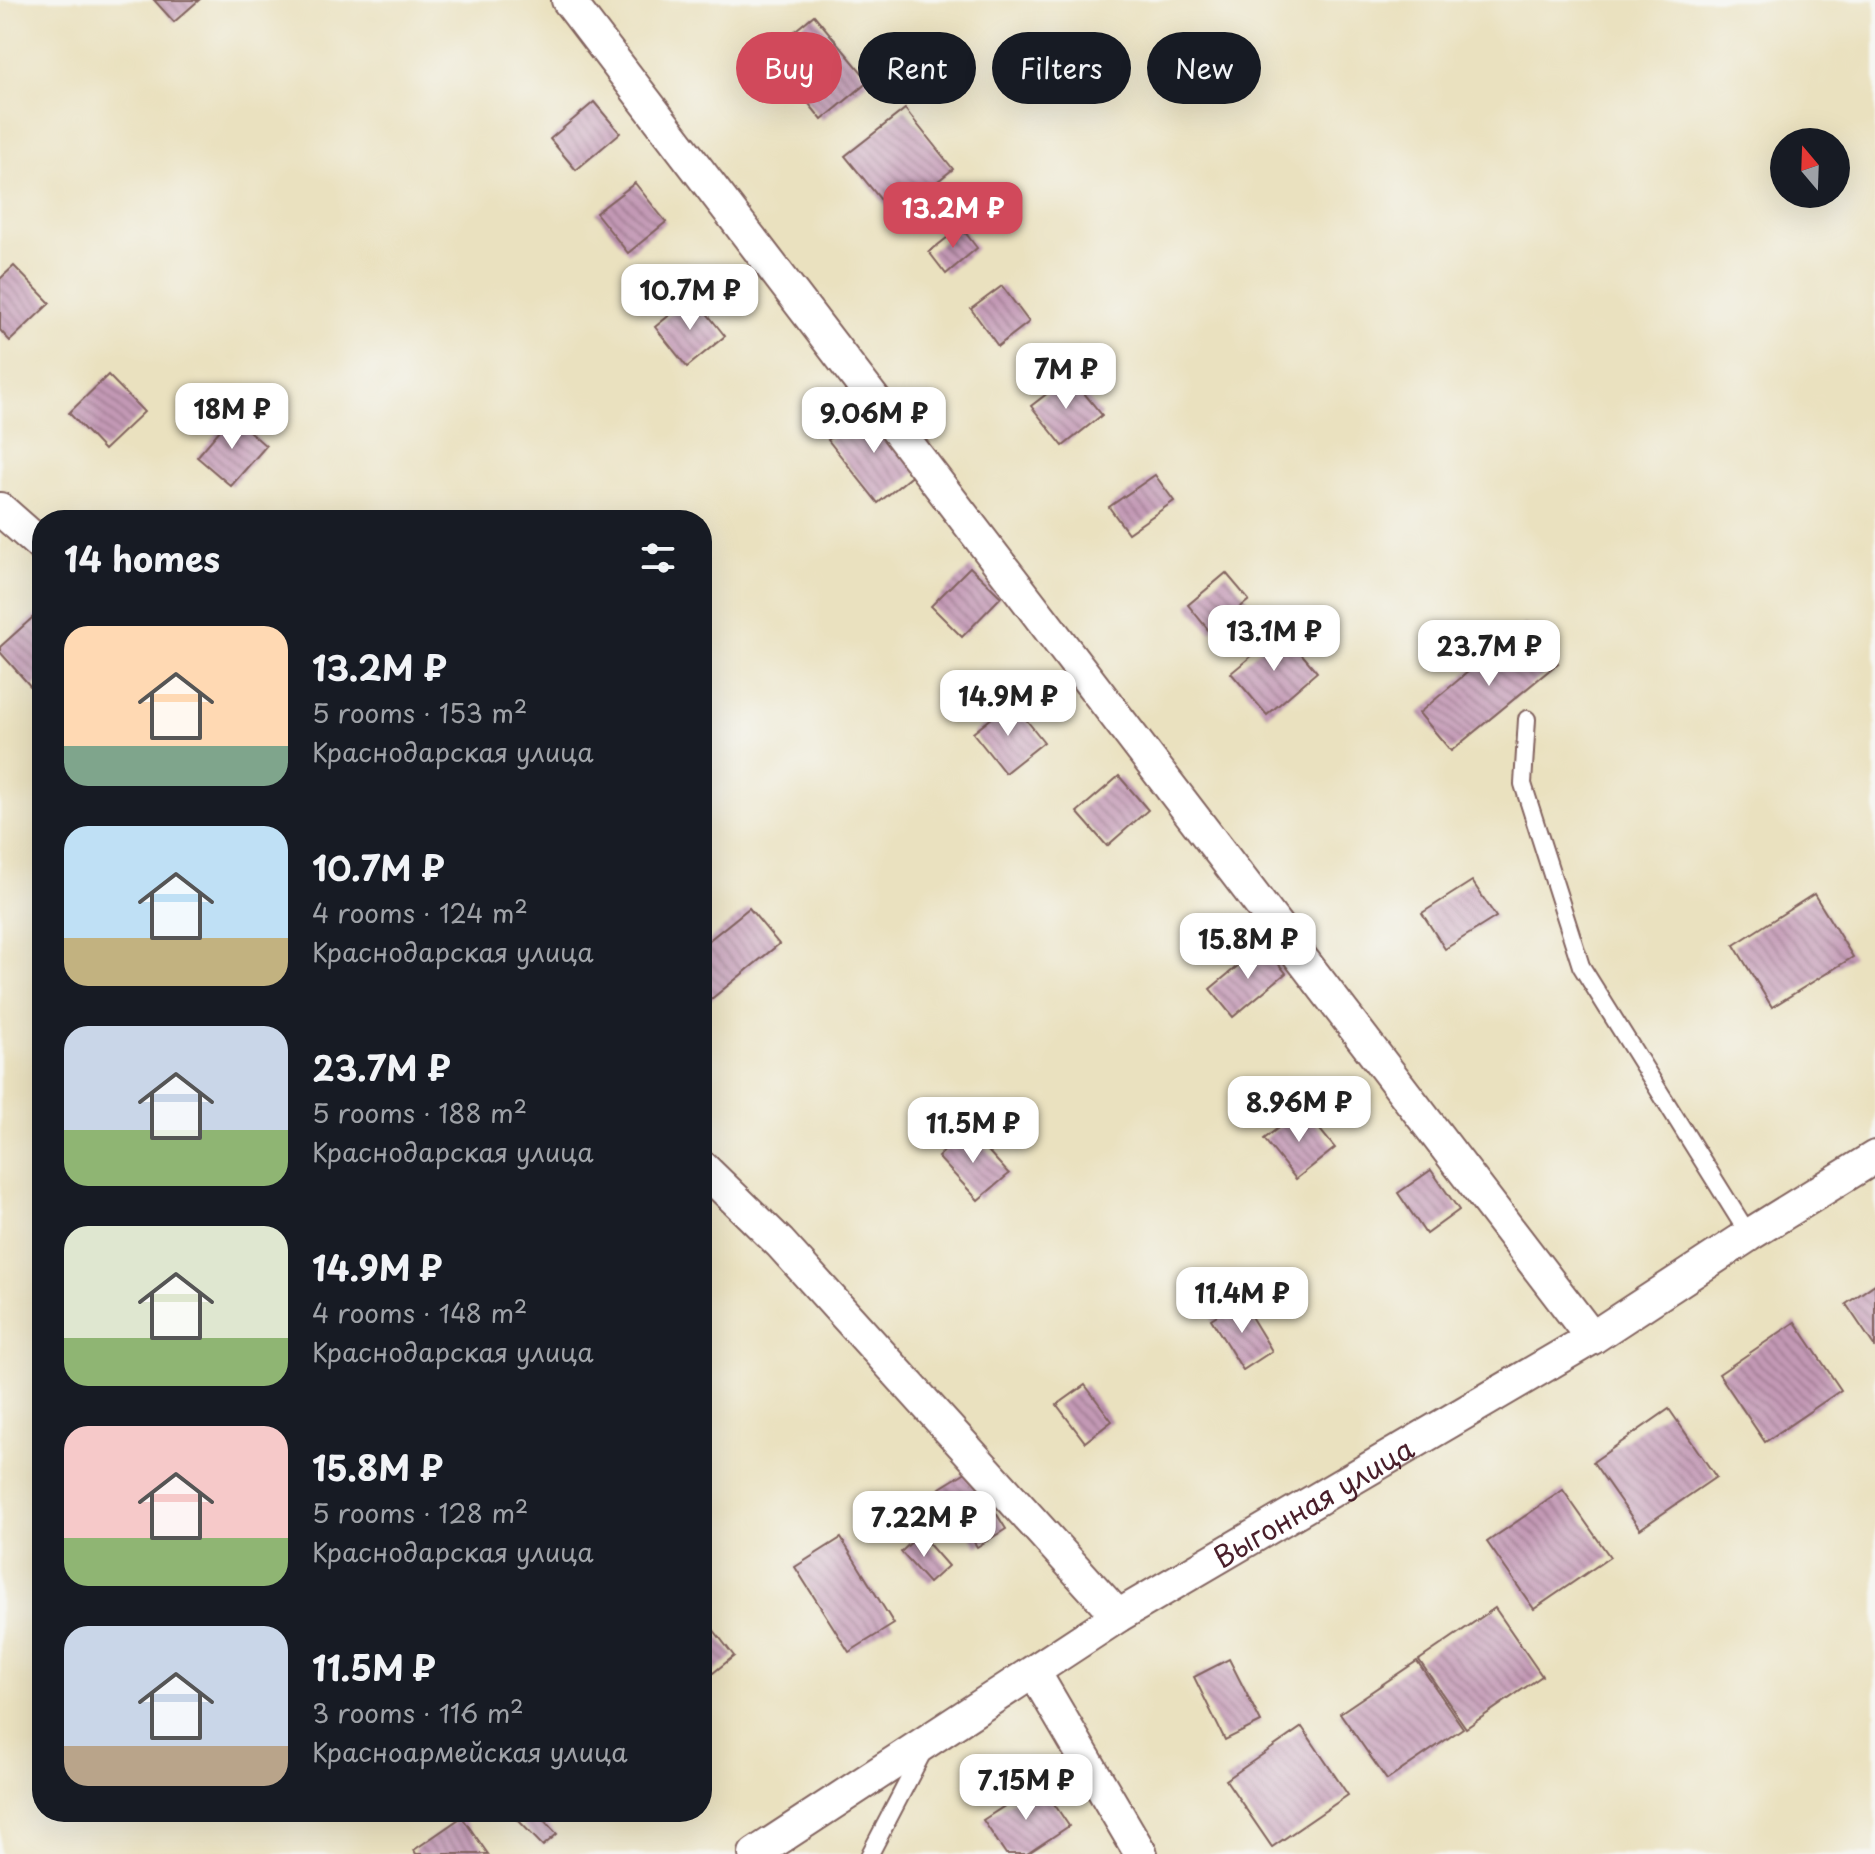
<!DOCTYPE html>
<meta charset="utf-8">
<style>
:root{--surface:#171b24;--page:#20242c;--text:#f1f3f6;--muted:#9ea1a6;--accent:#d1495b}
body{margin:0;font-family:"Playpen Sans",sans-serif;background:var(--page);color:var(--text);height:100vh;display:flex;flex-direction:column;font-size:30px;white-space:nowrap}
*{box-sizing:border-box;margin:0}
p{font-size:26px;color:var(--muted)}
.icon{flex:none;width:44px;height:44px;fill:none;stroke:currentColor;stroke-width:2;stroke-linecap:round;stroke-linejoin:round}
.map{position:relative;flex:1;overflow:hidden}
.side{position:absolute;left:32px;top:510px;width:680px;height:1312px;display:flex;flex-direction:column;background:var(--surface);border-radius:32px;box-shadow:0 8px 32px #0002}
.side>*{flex:none}
.banner{position:absolute;left:736px;top:32px;width:760px;height:72px;display:flex;gap:16px}
.needle{width:52px;rotate:341deg}
.tools{position:absolute;left:1770px;top:128px;display:grid;gap:16px}
.tools a{display:grid;place-items:center;width:80px;height:80px;border-radius:50%;background:var(--surface);box-shadow:0 8px 32px #0002;font-size:40px}
.price{position:absolute;translate:-50% -68px;padding:0 18px;border-radius:16px;background:#fff;color:#222;font-size:26px;line-height:52px;filter:drop-shadow(0 2px 4px #0008)}
.price::after{content:'';position:absolute;left:50%;top:48px;width:24px;height:18px;margin-left:-12px;background:inherit;clip-path:polygon(0 0,100% 0,50% 100%)}
.price.current{background:var(--accent);color:#fff}
ul{padding:0;list-style:none}
li{display:flex;align-items:center;gap:24px;height:200px;padding:0 32px}
li span{display:grid;place-items:center;flex:none;width:224px;height:160px;border-radius:24px;color:#555}
li>.icon{margin-inline-start:auto}
span .icon{width:96px;height:96px;fill:#fffc;stroke-width:1}
li b{font-size:34px}
h2{display:flex;justify-content:space-between;align-items:center;height:96px;padding:0 32px;font-size:34px}
.tag{padding:0 28px;border-radius:36px;background:var(--surface);box-shadow:0 8px 32px #0002;font-size:28px;line-height:72px}
.tag.current{background:var(--accent);color:#fff}
.map>svg:first-child{display:block}
.building{fill:url(#building-back-hatch)}
.lines{fill:none;stroke-linecap:round;stroke-linejoin:round}
.service-casing{stroke:#82635f;stroke-width:20}
.minor-casing{stroke:#82635f;stroke-width:36}
.service{stroke:#fff;stroke-width:16}
.minor{stroke:#fff;stroke-width:32}
.labels{text-anchor:middle;dominant-baseline:central;stroke-width:6;stroke-linejoin:round;paint-order:stroke}
.street-label{font-size:28px;fill:#4a1f2b;stroke:#f6f6f2}
</style>
<div class="map">
<svg width="1875" height="1854" viewBox="0 0 1875 1854">
<defs>
<pattern id="building-back-hatch" width="6" height="6" patternUnits="userSpaceOnUse" patternTransform="scale(2)"><rect width="6" height="6" fill="#c399b5"/><path d="M-1 5l2 2M0 0l6 6M5-1l2 2" fill="none" stroke="#a07c93"/></pattern>
</defs>
<rect width="100%" height="100%" fill="#f6f6f2"/>
<filter id="ink" filterUnits="userSpaceOnUse"><feTurbulence type="fractalNoise" baseFrequency=".0125" numOctaves="2"/><feDisplacementMap in="SourceGraphic" scale="16" xChannelSelector="R" yChannelSelector="G"/><feConvolveMatrix kernelMatrix="1 2 1 2 8 2 1 2 1" color-interpolation-filters="sRGB"/></filter>
<filter id="wash" filterUnits="userSpaceOnUse"><feTurbulence type="fractalNoise" baseFrequency=".006" numOctaves="4" result="noise"/><feDisplacementMap in="SourceGraphic" scale="32" xChannelSelector="R" yChannelSelector="G"/><feGaussianBlur stdDeviation="1.8" result="paint"/><feColorMatrix in="noise" values="0 0 0 0 0 0 0 0 0 0 0 0 0 0 0 0 0 1.4 0 .05"/><feComposite in="paint" operator="in"/></filter>
<g filter="url(#wash)">
<rect width="100%" height="100%" fill="#eae1bf"/>
<g id="blocks">
<!-- building -->
<g class="building">
<path d="M154,0H199L174,22Z"/>
<path d="M814,15L869,81L822,120L768,53Z"/>
<path d="M594,102L620,133L576,170L550,139Z"/>
<path d="M905,109L953,169L894,216L845,156Z"/>
<path d="M635,183L666,222L628,253L596,213Z"/>
<path d="M961,227L977,248L946,274L929,252Z"/>
<path d="M14,266L50,303L10,341L0,330V279Z"/>
<path d="M1002,286L1029,322L998,346L971,309Z"/>
<path d="M693,296L725,336L687,367L655,327Z"/>
<path d="M108,375L144,412L104,450L69,413Z"/>
<path d="M1070,376L1102,415L1063,446L1031,406Z"/>
<path d="M869,407L919,470L878,503L828,440Z"/>
<path d="M232,416L266,446L231,486L197,457Z"/>
<path d="M1155,475L1174,501L1128,533L1109,507Z"/>
<path d="M970,567L1001,597L962,637L931,606Z"/>
<path d="M1226,573L1249,600L1210,632L1188,605Z"/>
<path d="M42,609V679L32,688L0,652V647Z"/>
<path d="M1525,624L1558,663L1451,751L1419,713Z"/>
<path d="M1282,631L1317,672L1267,715L1231,673Z"/>
<path d="M1012,702L1044,742L1005,773L973,733Z"/>
<path d="M1119,776L1148,810L1107,846L1077,812Z"/>
<path d="M1472,881L1496,917L1445,949L1422,913Z"/>
<path d="M1814,894L1853,957L1772,1007L1734,945Z"/>
<path d="M749,908L779,944L704,1005L702,946Z"/>
<path d="M1263,945L1286,973L1233,1017L1210,989Z"/>
<path d="M1303,1109L1335,1148L1296,1179L1264,1139Z"/>
<path d="M968,1129L1009,1174L978,1200L938,1157Z"/>
<path d="M1431,1170L1459,1210L1426,1234L1398,1193Z"/>
<path d="M1875,1284V1347L1846,1304Z"/>
<path d="M1241,1300L1272,1351L1243,1370L1211,1319Z"/>
<path d="M1795,1322L1841,1390L1765,1442L1719,1374Z"/>
<path d="M1085,1385L1112,1421L1085,1442L1057,1405Z"/>
<path d="M1669,1409L1716,1477L1640,1529L1593,1462Z"/>
<path d="M969,1470L1006,1529L977,1547L940,1488Z"/>
<path d="M1563,1490L1610,1557L1534,1609L1487,1542Z"/>
<path d="M920,1534L948,1566L929,1583L901,1552Z"/>
<path d="M841,1538L894,1624L849,1652L795,1567Z"/>
<path d="M1495,1608L1542,1676L1466,1728L1419,1660Z"/>
<path d="M702,1615L734,1656L702,1682Z"/>
<path d="M1229,1659L1261,1722L1225,1740L1194,1677Z"/>
<path d="M1417,1661L1463,1728L1387,1780L1340,1713Z"/>
<path d="M1302,1727L1348,1795L1272,1847L1226,1780Z"/>
<path d="M1040,1783L1069,1826L1027,1854H1006L983,1820Z"/>
<path d="M523,1812H536L557,1834L543,1846L516,1818Z"/>
<path d="M462,1817L488,1854H416L414,1850Z"/>
</g>
</g>
</g>
<g filter="url(#ink)">
<use href="#blocks" fill-opacity="0" stroke="#82635f" stroke-width="2"/>
<g class="lines">
<!-- service casing -->
<g class="service-casing">
<g id="service">
<path d="M1527,719L1523,784L1581,966L1749,1235"/>
<path d="M870,1854L923,1752"/>
</g>
</g>
<!-- minor casing -->
<g class="minor-casing">
<g id="minor">
<path d="M568,0L1592,1338"/>
<path d="M0,509L42,546"/>
<path d="M702,1167L780,1243L1118,1616"/>
<path d="M1034,1672L1141,1854"/>
<path id="s1" d="M755,1854L1118,1616L1592,1338L1749,1235L1875,1157"/>
</g>
</g>
<!-- service -->
<use href="#service" class="service"/>
<!-- minor -->
<use href="#minor" class="minor"/>
</g>
</g>
<g class="labels">
<!-- street labels -->
<g class="street-label">
<text stroke="none"><textPath href="#s1" startOffset="660">Выгонная улица</textPath></text>
</g>
</g>
</svg>
<div class="tools">
<a><svg class="needle" viewBox="-14 -14 28 28"><path d="M0-13l5 13h-10z" fill="#e53935"/><path d="M0 13l5-13h-10z" fill="#9ea1a6"/></svg></a>
</div>
<b class="price current" style="left:953px;top:250px">13.2M ₽</b>
<b class="price" style="left:690px;top:332px">10.7M ₽</b>
<b class="price" style="left:1066px;top:411px">7M ₽</b>
<b class="price" style="left:232px;top:451px">18M ₽</b>
<b class="price" style="left:874px;top:455px">9.06M ₽</b>
<b class="price" style="left:1274px;top:673px">13.1M ₽</b>
<b class="price" style="left:1489px;top:688px">23.7M ₽</b>
<b class="price" style="left:1008px;top:738px">14.9M ₽</b>
<b class="price" style="left:1248px;top:981px">15.8M ₽</b>
<b class="price" style="left:1299px;top:1144px">8.96M ₽</b>
<b class="price" style="left:973px;top:1165px">11.5M ₽</b>
<b class="price" style="left:1242px;top:1335px">11.4M ₽</b>
<b class="price" style="left:924px;top:1559px">7.22M ₽</b>
<b class="price" style="left:1026px;top:1822px">7.15M ₽</b>
<div class="banner">
<a class="tag current">Buy</a>
<a class="tag">Rent</a>
<a class="tag">Filters</a>
<a class="tag">New</a>
</div>
<section class="side">
<h2>14 homes<svg class="icon" aria-label="filters" viewBox="0 0 24 24"><path d="M4 7h16M4 17h16"/><circle cx="9" cy="7" r="2"/><circle cx="15" cy="17" r="2"/></svg></h2>
<ul>
<li><span style="background:linear-gradient(#ffd9b3 75%,#7fa58c 0)"><svg class="icon" aria-label="home" viewBox="0 0 24 24"><path d="M3 11l9-7 9 7M6 9v11h12V9"/></svg></span><div><b>13.2M ₽</b><p>5 rooms · 153 m²</p><p>Краснодарская улица</p></div></li>
<li><span style="background:linear-gradient(#bfe0f5 70%,#c2b280 0)"><svg class="icon" aria-label="home" viewBox="0 0 24 24"><path d="M3 11l9-7 9 7M6 9v11h12V9"/></svg></span><div><b>10.7M ₽</b><p>4 rooms · 124 m²</p><p>Краснодарская улица</p></div></li>
<li><span style="background:linear-gradient(#c9d6e8 65%,#8fb573 0)"><svg class="icon" aria-label="home" viewBox="0 0 24 24"><path d="M3 11l9-7 9 7M6 9v11h12V9"/></svg></span><div><b>23.7M ₽</b><p>5 rooms · 188 m²</p><p>Краснодарская улица</p></div></li>
<li><span style="background:linear-gradient(#dfe7d0 70%,#8fb573 0)"><svg class="icon" aria-label="home" viewBox="0 0 24 24"><path d="M3 11l9-7 9 7M6 9v11h12V9"/></svg></span><div><b>14.9M ₽</b><p>4 rooms · 148 m²</p><p>Краснодарская улица</p></div></li>
<li><span style="background:linear-gradient(#f6c9c9 70%,#8fb573 0)"><svg class="icon" aria-label="home" viewBox="0 0 24 24"><path d="M3 11l9-7 9 7M6 9v11h12V9"/></svg></span><div><b>15.8M ₽</b><p>5 rooms · 128 m²</p><p>Краснодарская улица</p></div></li>
<li><span style="background:linear-gradient(#c9d6e8 75%,#b9a48a 0)"><svg class="icon" aria-label="home" viewBox="0 0 24 24"><path d="M3 11l9-7 9 7M6 9v11h12V9"/></svg></span><div><b>11.5M ₽</b><p>3 rooms · 116 m²</p><p>Красноармейская улица</p></div></li>
</ul>
</section>
</div>
